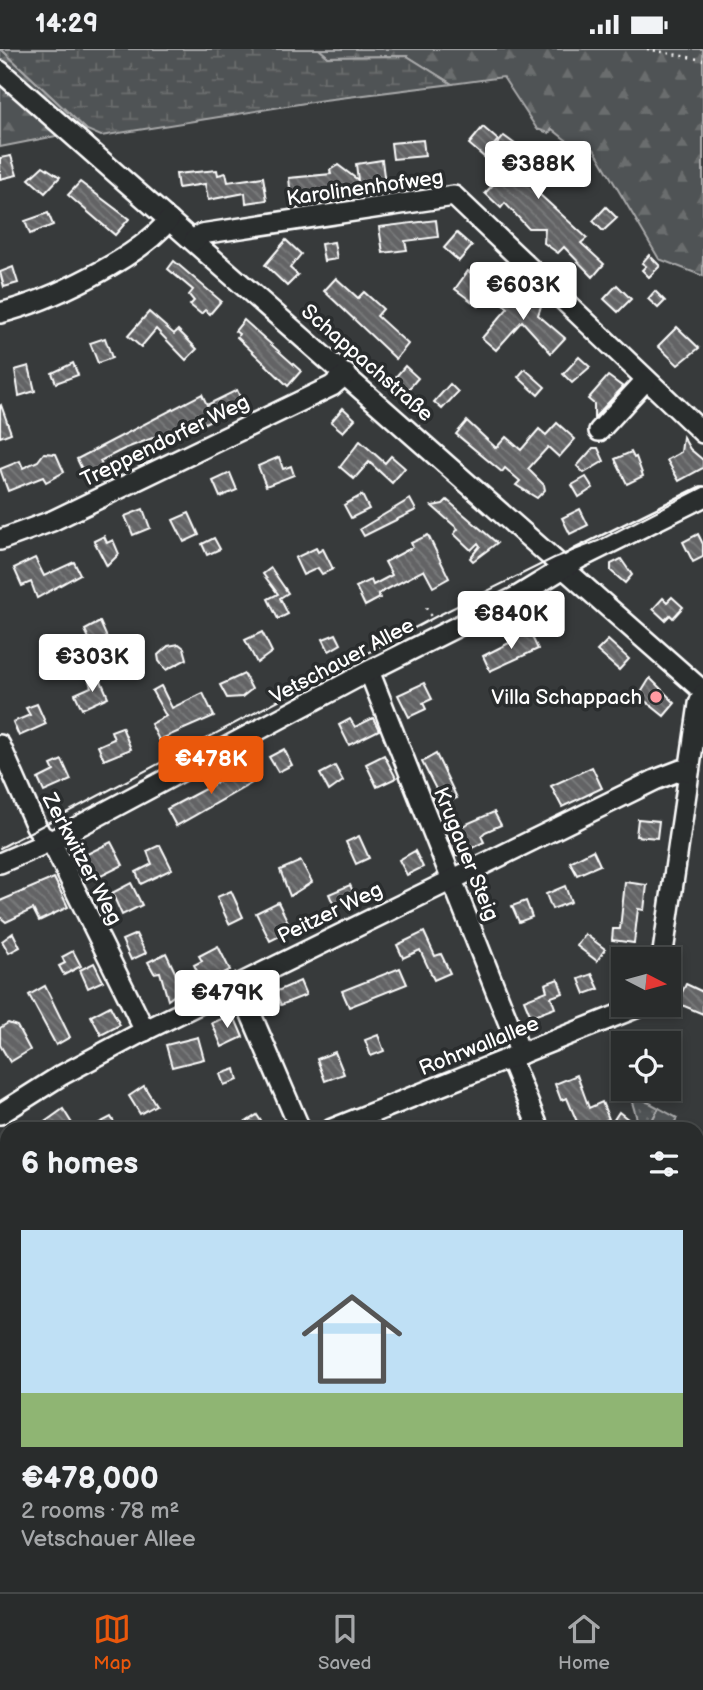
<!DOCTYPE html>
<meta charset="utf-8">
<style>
:root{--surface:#292c2c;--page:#353838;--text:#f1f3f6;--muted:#a5a7a9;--line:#454848;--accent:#ea580c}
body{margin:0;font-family:"Balsamiq Sans",sans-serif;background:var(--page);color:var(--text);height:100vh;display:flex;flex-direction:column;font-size:26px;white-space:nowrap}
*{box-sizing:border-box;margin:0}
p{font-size:23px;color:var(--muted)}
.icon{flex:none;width:38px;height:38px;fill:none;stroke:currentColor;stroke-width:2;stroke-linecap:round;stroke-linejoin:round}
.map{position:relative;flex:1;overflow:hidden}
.panel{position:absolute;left:0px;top:1073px;width:704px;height:471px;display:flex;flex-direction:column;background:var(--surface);border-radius:21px 21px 0 0;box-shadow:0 4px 10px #0003,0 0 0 2px var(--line)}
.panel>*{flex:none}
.needle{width:46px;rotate:96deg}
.controls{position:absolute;left:611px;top:898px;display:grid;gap:14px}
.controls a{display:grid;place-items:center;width:70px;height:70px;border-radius:0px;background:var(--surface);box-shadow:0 4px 10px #0003,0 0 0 2px var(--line);font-size:35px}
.price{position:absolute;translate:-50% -60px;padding:0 16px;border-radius:7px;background:#fff;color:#222;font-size:23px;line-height:46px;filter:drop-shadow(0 2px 4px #0008)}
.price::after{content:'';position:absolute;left:50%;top:42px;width:21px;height:16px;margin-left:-10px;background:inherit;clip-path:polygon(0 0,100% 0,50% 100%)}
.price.on{background:var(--accent);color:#fff}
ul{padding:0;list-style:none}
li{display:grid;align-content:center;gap:14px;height:371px;padding:0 21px}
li+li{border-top:2px solid var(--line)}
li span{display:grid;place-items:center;height:217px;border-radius:0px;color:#555}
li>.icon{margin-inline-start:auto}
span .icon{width:126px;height:126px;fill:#fffc;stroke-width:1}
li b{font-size:30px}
h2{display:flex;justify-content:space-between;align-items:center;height:84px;padding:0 21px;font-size:30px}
.status{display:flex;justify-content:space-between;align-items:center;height:49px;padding:0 35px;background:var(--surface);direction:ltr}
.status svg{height:19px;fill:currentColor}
.tab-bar{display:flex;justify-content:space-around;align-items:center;height:98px;border-top:2px solid var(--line);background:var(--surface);font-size:19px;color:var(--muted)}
.tab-bar a{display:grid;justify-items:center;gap:4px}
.tab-bar .on{color:var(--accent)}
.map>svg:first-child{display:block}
.grass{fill:url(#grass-dots);stroke:#a8a9aa;stroke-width:2}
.forest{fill:url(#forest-firs);stroke:#a8a9aa;stroke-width:2}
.wetland{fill:url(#wetland-marsh);stroke:#a8a9aa;stroke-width:2}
.pitch{fill:#505354;stroke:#a8a9aa;stroke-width:2}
.water{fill:url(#water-waves);stroke:#adaeaf;stroke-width:2}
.building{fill:url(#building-back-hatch);stroke:#fff;stroke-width:2}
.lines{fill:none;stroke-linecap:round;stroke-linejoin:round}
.minor-casing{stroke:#fff;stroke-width:24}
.path{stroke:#fff;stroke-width:2.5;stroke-dasharray:2 5;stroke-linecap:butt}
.minor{stroke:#2a2d2e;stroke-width:19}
.tram{stroke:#fff;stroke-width:2}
.poi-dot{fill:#ff9aa2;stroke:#2a2d2e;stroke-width:2.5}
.labels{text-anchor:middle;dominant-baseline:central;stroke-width:7;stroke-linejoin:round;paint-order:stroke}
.street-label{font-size:21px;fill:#fff;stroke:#2a2d2e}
.poi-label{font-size:21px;fill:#fff;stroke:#2a2d2e;text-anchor:end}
</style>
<div class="status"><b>14:29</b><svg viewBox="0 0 49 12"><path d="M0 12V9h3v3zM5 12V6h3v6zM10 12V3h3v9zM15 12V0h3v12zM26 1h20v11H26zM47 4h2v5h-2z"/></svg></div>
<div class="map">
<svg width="703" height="1543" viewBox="0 0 703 1543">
<defs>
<pattern id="grass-dots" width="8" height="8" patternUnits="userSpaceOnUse" patternTransform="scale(1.75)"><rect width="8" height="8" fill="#505354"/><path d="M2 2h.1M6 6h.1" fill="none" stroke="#6a6d6e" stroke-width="1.8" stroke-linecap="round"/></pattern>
<pattern id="forest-firs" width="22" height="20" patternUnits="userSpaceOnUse" patternTransform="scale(1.75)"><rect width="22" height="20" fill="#505354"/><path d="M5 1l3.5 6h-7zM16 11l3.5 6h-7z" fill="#6a6d6e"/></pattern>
<pattern id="wetland-marsh" width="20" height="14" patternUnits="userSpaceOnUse" patternTransform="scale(1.75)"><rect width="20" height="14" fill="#505354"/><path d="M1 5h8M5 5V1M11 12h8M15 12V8" fill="none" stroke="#6a6d6e"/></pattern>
<pattern id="water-waves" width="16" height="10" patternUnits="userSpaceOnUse" patternTransform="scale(1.75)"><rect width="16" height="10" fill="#767879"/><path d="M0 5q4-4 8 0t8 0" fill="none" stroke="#616262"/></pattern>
<pattern id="building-back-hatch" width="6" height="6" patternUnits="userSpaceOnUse" patternTransform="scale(1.75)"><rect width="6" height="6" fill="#636465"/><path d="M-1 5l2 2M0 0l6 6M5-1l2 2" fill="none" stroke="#7a7b7c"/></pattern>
</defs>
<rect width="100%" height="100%" fill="#373a3b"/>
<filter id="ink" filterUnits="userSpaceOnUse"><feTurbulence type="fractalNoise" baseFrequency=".0143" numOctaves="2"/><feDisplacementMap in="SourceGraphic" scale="14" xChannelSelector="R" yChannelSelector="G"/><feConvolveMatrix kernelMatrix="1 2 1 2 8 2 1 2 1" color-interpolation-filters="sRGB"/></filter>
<g filter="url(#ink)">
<!-- grass -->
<path class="grass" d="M629,1043L659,1059L647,1080H640Z"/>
<!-- forest -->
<g class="forest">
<path d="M0,0H1L87,81L0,98Z"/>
<path d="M319,0H703V227L659,210L594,100L566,91L552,80L549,84L537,80L503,28L452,35L407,7L328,8Z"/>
</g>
<!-- wetland -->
<path class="wetland" d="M1,0H319L328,8L407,7L452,35L324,51L101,87L87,81Z"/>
<!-- pitch -->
<path class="pitch" d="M659,1059L677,1069L671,1080H647Z"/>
<!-- water -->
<path class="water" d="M703,1262V1543H228L227,1537L696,1536V1263Z"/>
<!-- building -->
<g class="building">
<path d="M483,78L498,91L484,108L469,95Z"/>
<path d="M504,87L545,117L548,113L553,117L561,108L572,118L557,134L552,129L538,144L587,189L581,194L604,215L593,228L564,198L558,204L544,194L545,179H528L505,154L501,159L485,144L492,137L488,134L508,112L494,99Z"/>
<path d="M423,91L425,107L393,110L391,94Z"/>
<path d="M11,107L17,126L0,130V109Z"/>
<path d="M382,111L385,135L291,148L289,129L331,125L330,121L338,116L358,131L356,115Z"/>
<path d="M43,117L60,128L45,144L29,130Z"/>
<path d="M217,121L218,126L226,124L228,133L263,128L267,151L246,154L245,144L208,151L205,135L178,139L176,125Z"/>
<path d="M80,133L129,170L115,186L68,146Z"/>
<path d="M606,158L617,169L603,182L593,172Z"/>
<path d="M48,164L53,176L30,185L25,172Z"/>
<path d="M436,171L438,188L405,192L407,201L383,204L379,178Z"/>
<path d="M457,184L472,197L459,212L444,199Z"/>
<path d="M286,191L301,205L290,219L298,226L287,237L265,216Z"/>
<path d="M334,193L337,210L324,212L321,195Z"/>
<path d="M649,206L660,217L649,228L642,221L646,217L642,214Z"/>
<path d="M174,212L221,252L210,265L205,261L201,265L190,256L194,252L189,246L193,241L168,220Z"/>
<path d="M13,218L18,234L4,238L0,223Z"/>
<path d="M468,222L491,239L478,257L455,240Z"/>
<path d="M336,229L358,249L364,243L383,260L377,267L408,295L396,310L324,242Z"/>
<path d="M617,236L631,250L618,263L604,250Z"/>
<path d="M517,240H522L541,257L538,266L565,289L551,304L522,272L496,301L482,289L508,259L503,255Z"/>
<path d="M655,242L665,252L658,259L648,250Z"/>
<path d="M149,263L174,285L178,281L197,300L186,311L156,280L141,298L128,287Z"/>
<path d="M244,271L301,322L288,337L237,288L239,285L235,282Z"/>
<path d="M677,278L699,299L678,316L658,297Z"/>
<path d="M105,289L112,309L98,314L90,294Z"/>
<path d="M579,308L590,318L572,334L563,325Z"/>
<path d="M73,314L78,326L56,334L52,324Z"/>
<path d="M29,317L35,342L19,347L15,321Z"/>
<path d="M405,317L418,329L406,343L393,331Z"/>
<path d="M525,320L545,338L538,346L518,328Z"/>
<path d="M608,327L623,338L594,369V355L588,350Z"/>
<path d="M450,335L458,343L442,360L434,353Z"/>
<path d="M237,341L243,355L187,383L184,377L124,400L100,412L105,423L87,431L77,410L202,345L207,356Z"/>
<path d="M1,356L11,384L0,388V357Z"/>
<path d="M343,359L355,370L343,383L331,373Z"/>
<path d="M467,372L496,399L506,388L521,401L539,380L546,386L557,374L575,390L559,408L548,398L528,420L544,436L545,441L537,449L516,436L520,432L505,419L502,423L456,385Z"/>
<path d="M683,388L690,400L703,411V419L679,432L667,411L681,403Z"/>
<path d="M360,392L385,414L391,407L405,419L392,434L369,413L354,430L340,418Z"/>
<path d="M593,399H598L604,412L584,424L577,417Z"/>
<path d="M631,403L634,409L636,408L643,427L627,435L615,410Z"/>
<path d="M44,404L56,405L64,423L46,433L43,428L8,442L0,420L20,412L23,419L38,412Z"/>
<path d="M279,408L283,420L291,417L294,426L266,437L258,417Z"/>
<path d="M230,424L237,441L220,448L213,432Z"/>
<path d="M586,428L593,439L579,448L572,436Z"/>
<path d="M362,446L369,460L351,469L344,456Z"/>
<path d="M410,450L416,461L364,487L360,480Z"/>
<path d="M447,451L497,494L473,512L470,509L480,497L478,494L471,501L454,485L458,480L432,457L443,455Z"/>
<path d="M143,460L150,479L133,486L125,467Z"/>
<path d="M580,460L588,476L570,485L562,469Z"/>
<path d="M189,464L199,486L184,493L173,471Z"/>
<path d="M698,485L703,495V508L693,513L683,493Z"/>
<path d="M428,486L449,529L433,538L424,521L378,545L380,549L365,557L356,538L371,531L373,536L392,526L385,513L413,498L411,494Z"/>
<path d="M104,487L107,494L113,491L119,505L107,517L94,492Z"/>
<path d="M214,489L220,500L207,506L202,495Z"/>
<path d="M316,499L318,503L323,500L333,520L322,525L318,519L303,526L295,509Z"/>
<path d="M35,509L44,527L74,513L80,525L37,549L31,533L22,537L14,519Z"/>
<path d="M621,510L632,526L625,534L611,522V515Z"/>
<path d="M271,519L288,544L280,549L288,565L278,570L268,550L278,545L263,525Z"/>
<path d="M672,548L683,558L673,569L670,566L665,571L653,560L663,549L667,553Z"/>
<path d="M100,573L108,591L93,598L85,581Z"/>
<path d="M528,580L538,600L490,622L483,607L511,593L509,590Z"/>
<path d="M262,583L272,603L257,614L245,591Z"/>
<path d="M336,585L341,595L329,602L323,590Z"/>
<path d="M66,590L73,602L61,608L54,596Z"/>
<path d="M608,591L629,610L619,621L597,602Z"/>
<path d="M179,595L184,599L187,610L166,621L159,612L158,606L168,597Z"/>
<path d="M244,625L252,640L242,648L227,649L220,636Z"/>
<path d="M99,627L108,648L82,660L75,645L91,638L89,631Z"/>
<path d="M650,629L675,654L664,667L639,647Z"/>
<path d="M424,634L432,650L423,654L426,660L409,668L398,646Z"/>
<path d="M161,637L172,659L203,644L214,667L159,691L151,675L166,667L152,642Z"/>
<path d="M37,655L46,675L19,687L13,673L30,666L26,659Z"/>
<path d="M373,669L379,681L349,696L339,676L350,670L355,678Z"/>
<path d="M122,678L131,700L104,711L98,697L114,690L111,682Z"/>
<path d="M284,700L292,716L278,723L269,708Z"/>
<path d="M436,705L457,749L439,756L431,746L436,740L422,713Z"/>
<path d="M384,706L396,729L377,738L366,715Z"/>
<path d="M62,711L71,731L44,743L38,730L54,722L51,716Z"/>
<path d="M250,716L257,731L176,777L167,760Z"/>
<path d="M335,717L343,732L329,742L320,725Z"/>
<path d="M592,718L602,739L562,758L551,737Z"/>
<path d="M494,763L501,776L485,783L481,787L484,793L456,807L446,784Z"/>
<path d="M638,770L659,772L657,789L636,787Z"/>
<path d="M359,787L369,809L356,815L346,793Z"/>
<path d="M111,793L123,816L97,829L85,806Z"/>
<path d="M160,796L172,820L141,835L136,823L152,815L147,802Z"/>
<path d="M593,801L600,816L577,826L570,813Z"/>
<path d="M415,802L423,818L407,826L399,811Z"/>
<path d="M301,812L312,833L290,847L280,821Z"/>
<path d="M54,829L68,858L39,872L33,860L6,873L0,868V852Z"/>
<path d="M625,833L647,836L644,861L638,860L634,894L612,891L613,880H620Z"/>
<path d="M131,834L142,856L122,866L112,844Z"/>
<path d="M350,836L356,849L335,859L329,845Z"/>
<path d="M565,837L571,853L552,860L546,845Z"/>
<path d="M231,842L243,868L229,875L217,848Z"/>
<path d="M526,852L532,868L519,873L512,857Z"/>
<path d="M278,853L292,881L270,892L256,864Z"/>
<path d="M424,883L435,907L441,905L450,924L434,931L420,901L403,909L397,896Z"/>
<path d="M13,884L20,898L9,904L2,892Z"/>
<path d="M136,885L146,904L131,911L122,891Z"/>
<path d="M585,885L605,900L597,912L577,897Z"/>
<path d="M218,897L230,921L203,934L194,916L202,912L199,907Z"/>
<path d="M73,902L81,917L64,926L59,917L65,914L62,908Z"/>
<path d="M166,904L183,940L168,951L160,923L154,924L148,913Z"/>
<path d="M94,914L103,932L88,939L80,921Z"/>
<path d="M400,919L407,935L349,958L342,942Z"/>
<path d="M592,925L599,940L585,945L579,930Z"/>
<path d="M558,930L563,944L551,948L555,959L531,968L524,951L547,942L545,935Z"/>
<path d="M300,932L306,946L281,956L275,943Z"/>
<path d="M686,935L703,943V965L677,954Z"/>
<path d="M45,937L70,988L56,996L29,946Z"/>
<path d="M110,957L120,976L101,986L91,967Z"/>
<path d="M233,965L243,988L222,998L212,974Z"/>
<path d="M8,974L17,977L30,1001L10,1013L0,996V979Z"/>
<path d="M378,986L384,1002L371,1007L365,991Z"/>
<path d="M198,988L204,1010L172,1018L166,996Z"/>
<path d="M335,1003L344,1025L325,1032L317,1010Z"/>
<path d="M235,1020L238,1031L224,1036L220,1025Z"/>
<path d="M577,1026L589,1059L602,1053L609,1070L585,1080H580L567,1049L561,1051L555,1035Z"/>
<path d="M144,1037L156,1056L140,1065L129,1047Z"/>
<path d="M63,1060L73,1076L67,1080H35Z"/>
<path d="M619,1063L629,1071L623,1080H608Z"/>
<path d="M257,1066L266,1080H235Z"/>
<path d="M111,1068L118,1080H88Z"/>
</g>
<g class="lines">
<!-- minor casing -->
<g class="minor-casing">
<g id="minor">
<path d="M0,22L703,642"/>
<path d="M194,192L201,185L454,147L703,384"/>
<path d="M0,264C49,252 137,210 169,171"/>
<path d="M599,382L646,331"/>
<path d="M0,491L52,472L332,337L346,325"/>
<path d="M369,622L521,1005"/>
<path d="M0,696L35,775L41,786L51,792L145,982"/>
<path d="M0,814L51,792L369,622L518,547L580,509L703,448"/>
<path d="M662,910L699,655L703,645"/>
<path d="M238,935L300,1080"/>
<path d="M510,1009L539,1080"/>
<path d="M0,1065L60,1027L144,982L655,731L681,721L689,722"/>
<path d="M332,1080L643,956"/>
<path d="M0,1385L7,1402"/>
<path d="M0,1485L7,1484"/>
<path d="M69,1536L72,1543"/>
</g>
</g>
<!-- path -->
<g class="path">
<path d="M647,0L703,11"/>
<path d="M426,559L433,571"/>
</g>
<!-- minor -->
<use href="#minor" class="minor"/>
<!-- tram -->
<path class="tram" d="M0,799L437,567L554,509L598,492L703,438"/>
</g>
</g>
<!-- markers -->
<circle class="poi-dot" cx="656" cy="648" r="7"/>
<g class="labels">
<!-- street labels -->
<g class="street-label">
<text transform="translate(365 139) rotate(-8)">Karolinenhofweg</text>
<text transform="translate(367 314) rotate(41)">Schappachstraße</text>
<text transform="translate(165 392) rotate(-26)">Treppendorfer Weg</text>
<text transform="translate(342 612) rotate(-28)">Vetschauer Allee</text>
<text transform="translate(466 805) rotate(68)">Krugauer Steig</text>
<text transform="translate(82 810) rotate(62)">Zerkwitzer Weg</text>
<text transform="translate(330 864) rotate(-26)">Peitzer Weg</text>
<text transform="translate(479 997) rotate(-22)">Rohrwallallee</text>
</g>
<!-- poi labels -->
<g class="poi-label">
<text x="642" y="648">Villa Schappach</text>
</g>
</g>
</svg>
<div class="controls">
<a><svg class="needle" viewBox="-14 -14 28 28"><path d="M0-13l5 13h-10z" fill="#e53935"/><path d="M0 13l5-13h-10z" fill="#a5a7a9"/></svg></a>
<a><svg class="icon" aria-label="locate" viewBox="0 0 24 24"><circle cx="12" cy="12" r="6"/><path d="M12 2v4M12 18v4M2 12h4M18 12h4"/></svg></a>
</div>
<b class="price" style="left:538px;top:152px">€388K</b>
<b class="price" style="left:523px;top:273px">€603K</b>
<b class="price" style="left:511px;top:602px">€840K</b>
<b class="price" style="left:92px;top:645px">€303K</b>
<b class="price on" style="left:211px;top:747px">€478K</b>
<b class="price" style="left:227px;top:981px">€479K</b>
<section class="panel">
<h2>6 homes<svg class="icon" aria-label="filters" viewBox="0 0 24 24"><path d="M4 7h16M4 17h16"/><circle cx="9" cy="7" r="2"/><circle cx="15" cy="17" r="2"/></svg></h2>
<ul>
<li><span style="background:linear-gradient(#bfe0f5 75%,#8fb573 0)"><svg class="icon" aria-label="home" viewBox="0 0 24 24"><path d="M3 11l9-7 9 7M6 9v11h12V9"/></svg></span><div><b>€478,000</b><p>2 rooms · 78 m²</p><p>Vetschauer Allee</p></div></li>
</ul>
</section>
</div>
<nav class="tab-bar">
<a class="on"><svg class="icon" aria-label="map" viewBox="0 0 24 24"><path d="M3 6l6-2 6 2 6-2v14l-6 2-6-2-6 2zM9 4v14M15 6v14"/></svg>Map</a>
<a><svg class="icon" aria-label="saved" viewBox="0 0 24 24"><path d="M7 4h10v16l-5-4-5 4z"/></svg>Saved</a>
<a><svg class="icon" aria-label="home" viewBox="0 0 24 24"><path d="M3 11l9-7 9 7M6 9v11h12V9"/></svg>Home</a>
</nav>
